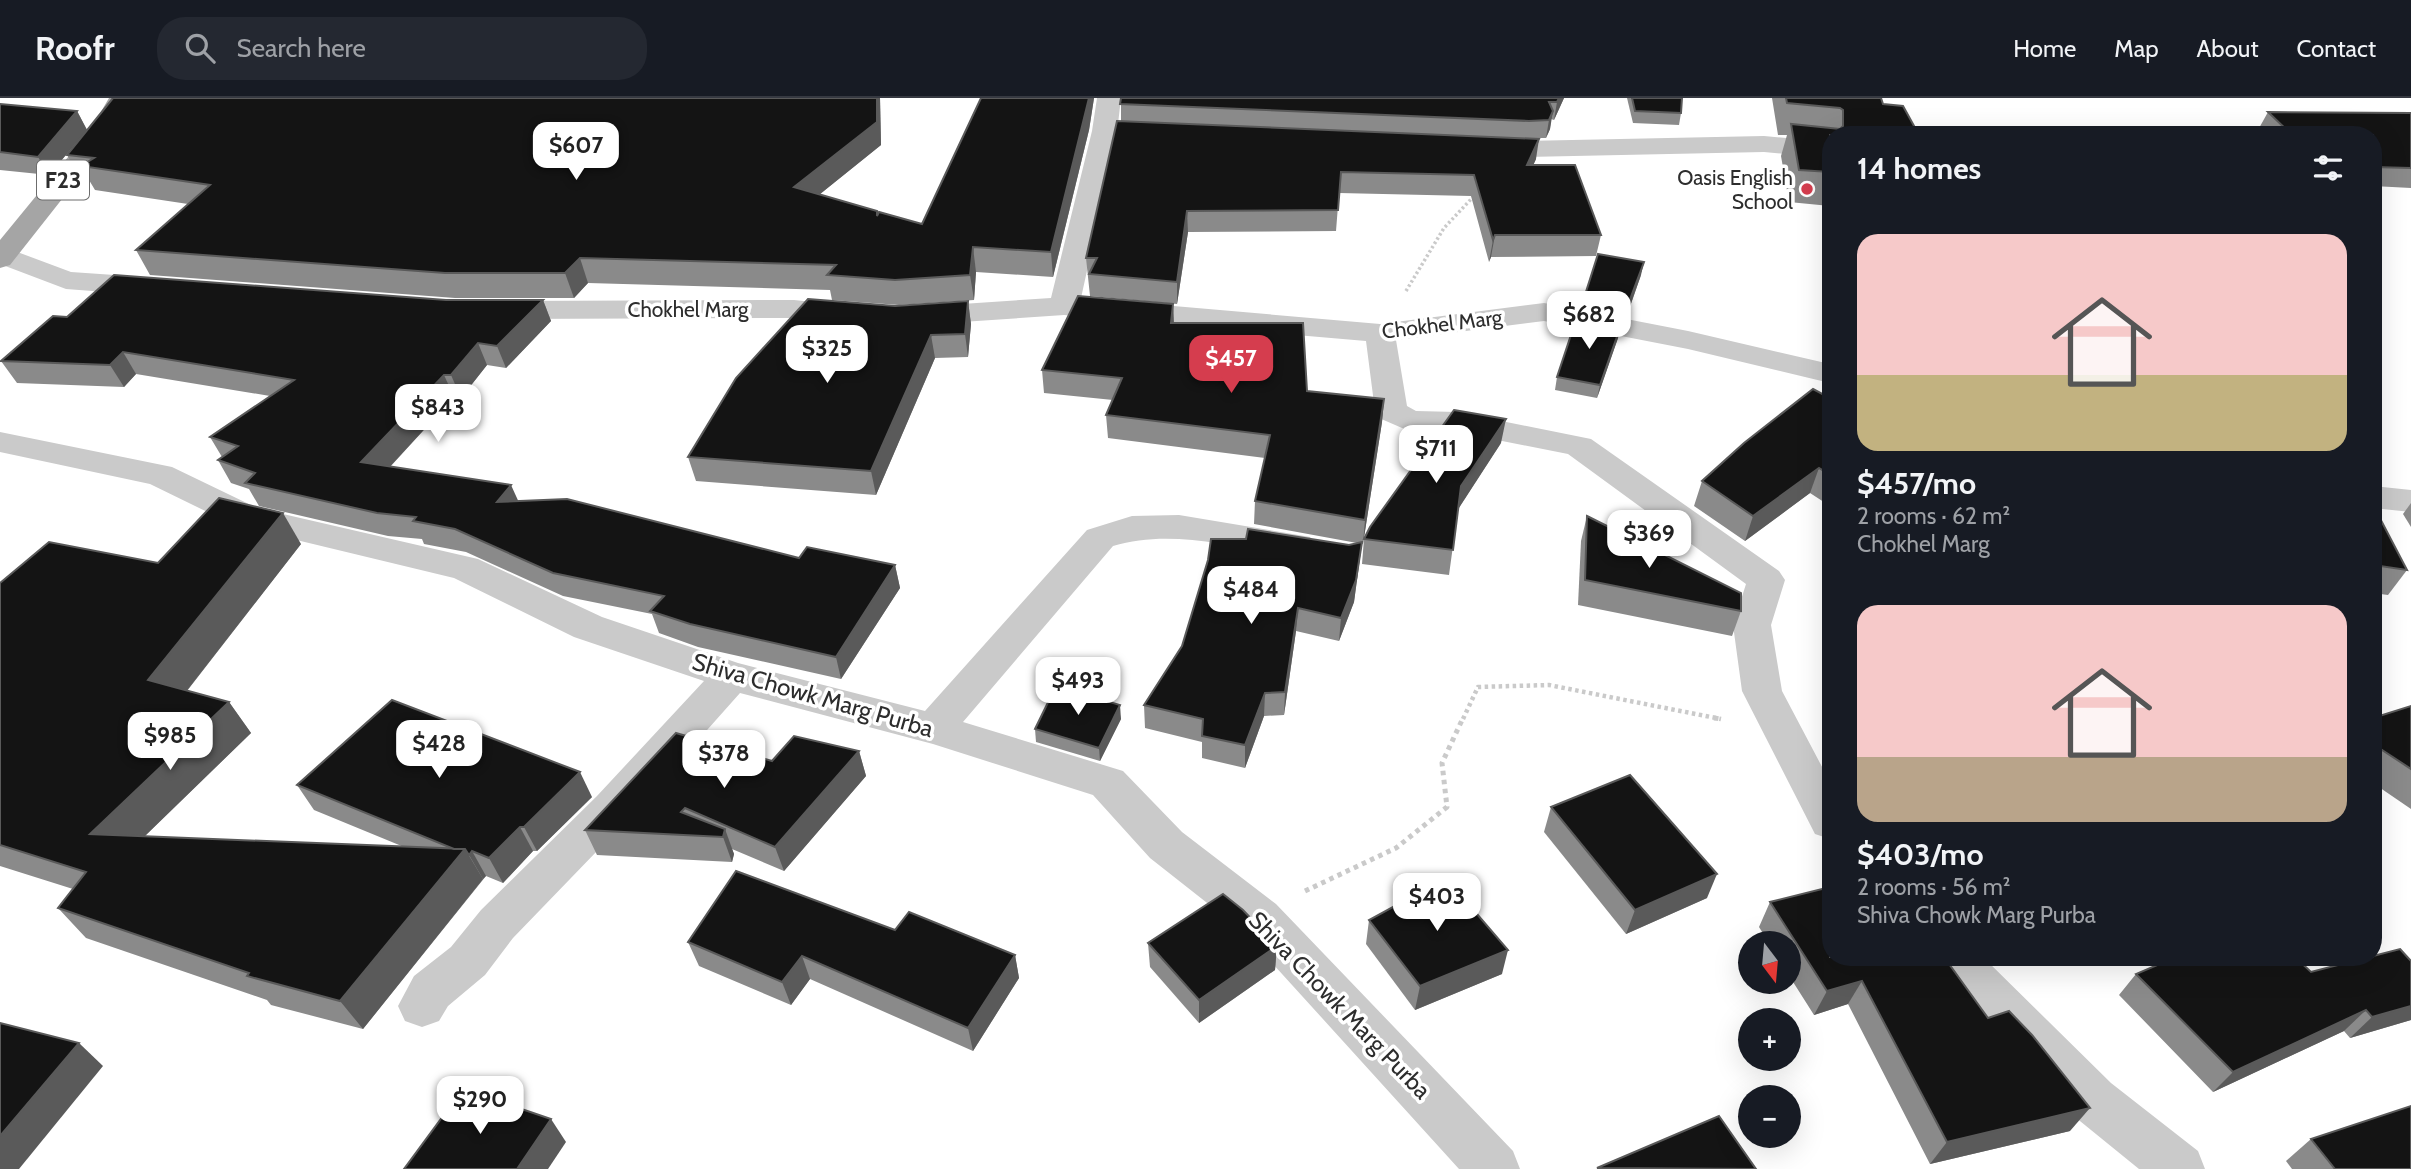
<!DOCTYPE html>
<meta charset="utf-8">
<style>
:root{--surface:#171b24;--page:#242831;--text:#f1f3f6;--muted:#9ea1a6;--line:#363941;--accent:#d53d4e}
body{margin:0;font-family:Cabin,sans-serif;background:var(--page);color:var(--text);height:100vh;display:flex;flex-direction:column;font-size:26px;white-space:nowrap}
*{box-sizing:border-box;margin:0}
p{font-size:23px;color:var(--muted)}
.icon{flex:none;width:38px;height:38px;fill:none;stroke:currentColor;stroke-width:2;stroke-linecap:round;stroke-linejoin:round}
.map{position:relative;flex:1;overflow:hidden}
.details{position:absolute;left:1822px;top:28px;width:560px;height:840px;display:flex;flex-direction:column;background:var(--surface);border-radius:28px;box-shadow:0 7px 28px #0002}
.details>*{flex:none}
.needle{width:46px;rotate:164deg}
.controls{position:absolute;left:1738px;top:833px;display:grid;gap:14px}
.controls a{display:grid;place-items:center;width:63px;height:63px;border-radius:50%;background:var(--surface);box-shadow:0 7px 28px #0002;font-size:35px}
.price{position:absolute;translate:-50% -60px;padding:0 16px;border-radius:14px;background:#fff;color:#222;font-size:23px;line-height:46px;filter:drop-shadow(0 2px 4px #0008)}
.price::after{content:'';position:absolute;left:50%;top:42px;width:21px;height:16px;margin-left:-10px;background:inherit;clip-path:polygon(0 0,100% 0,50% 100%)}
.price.current{background:var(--accent);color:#fff}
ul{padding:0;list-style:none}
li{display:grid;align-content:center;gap:14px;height:371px;padding:0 35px}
li span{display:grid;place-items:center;height:217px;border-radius:21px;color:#555}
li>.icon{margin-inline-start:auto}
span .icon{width:126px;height:126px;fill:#fffc;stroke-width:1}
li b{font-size:30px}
h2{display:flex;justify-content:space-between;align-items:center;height:84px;padding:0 35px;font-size:30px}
header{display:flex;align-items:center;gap:42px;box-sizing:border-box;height:98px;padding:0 35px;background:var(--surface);border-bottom:2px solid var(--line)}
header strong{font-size:33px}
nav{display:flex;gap:38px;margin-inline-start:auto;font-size:24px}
.search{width:490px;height:63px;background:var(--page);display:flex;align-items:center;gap:18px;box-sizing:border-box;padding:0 24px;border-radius:28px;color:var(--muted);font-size:26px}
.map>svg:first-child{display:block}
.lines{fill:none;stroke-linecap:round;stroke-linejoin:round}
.path-far2{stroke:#cacaca;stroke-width:3.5;stroke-dasharray:2.5 2.5;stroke-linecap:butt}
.path-far1{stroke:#cacaca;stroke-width:4.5;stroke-dasharray:3.5 3.5;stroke-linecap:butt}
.path{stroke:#cacaca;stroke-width:5;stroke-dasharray:4.5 4.5;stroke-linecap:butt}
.minor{fill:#cacaca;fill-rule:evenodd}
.primary{fill:#a5a5a5;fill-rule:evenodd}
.wall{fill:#8a8a8a}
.shaded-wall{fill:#5a5a5a}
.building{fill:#141414;stroke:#5a5a5a;stroke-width:2}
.poi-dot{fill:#d53d4e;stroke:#fff;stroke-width:2.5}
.labels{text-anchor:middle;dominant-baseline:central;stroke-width:7;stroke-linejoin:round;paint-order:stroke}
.far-poi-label{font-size:21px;fill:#2d2d2d;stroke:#fff;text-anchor:end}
.far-street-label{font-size:21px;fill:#2d2d2d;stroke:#fff}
.shield{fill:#fff;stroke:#6c6c6c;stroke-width:2}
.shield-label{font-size:23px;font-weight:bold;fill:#2d2d2d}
.street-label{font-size:24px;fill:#2d2d2d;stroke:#fff}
</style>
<header>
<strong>Roofr</strong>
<div class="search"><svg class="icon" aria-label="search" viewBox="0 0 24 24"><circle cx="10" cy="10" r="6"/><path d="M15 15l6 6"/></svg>Search here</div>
<nav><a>Home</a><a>Map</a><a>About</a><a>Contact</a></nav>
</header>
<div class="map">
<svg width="2411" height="1071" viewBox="0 0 2411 1071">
<rect width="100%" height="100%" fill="#fff"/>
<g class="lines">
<!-- path-far2 -->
<path class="path-far2" d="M1406,193L1444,130L1474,98"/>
<!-- path-far1 -->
<path class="path-far1" d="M1463,621L1478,589L1549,587L1721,621"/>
<!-- path -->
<g class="path">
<path d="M1714,620L1721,621"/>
<path d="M1305,793L1396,750L1447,709L1442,665L1463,620"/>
</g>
<!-- minor -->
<g class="minor">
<path d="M1097,0H1121L1118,26L1175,31L1179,36L1175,41L1166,44L1116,41L1081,200L1380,226L1544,205L1688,233L1830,266V285L1688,251L1544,223L1396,242L1407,308L1416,313L1457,314L1591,341L1779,473L1785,482L1771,527L1782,593L1830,684V741L1815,736L1742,593L1733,527L1746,486L1568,356L1457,334L1409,333L1379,320L1375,313L1366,243L1064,217L917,227L906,224L902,218L906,212L917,209L1051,200L1092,33Z"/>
<path d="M1764,38L1830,44V60L1764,54L1526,59L1476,54L1472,49L1476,44Z"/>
<path d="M4,149L71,174L158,180L168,183L173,189L168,195L158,198L66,191L0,166V150Z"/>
<path d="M794,202L861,209L865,215L861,221L850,224L794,220L494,221L483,218L479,212L483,206L494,203Z"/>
<path d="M0,334L172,369L257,410L478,461L602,519L738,565L925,613L1087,432L1132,418L1179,417L1310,439L1315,448L1310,457L1297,460C1238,450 1172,430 1113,448L963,624L1123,673L1182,734L1276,806L1513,1053L1520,1071H1459L1244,834L1150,760L1093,697L933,646L740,595L627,722L513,840L485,877L448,908L439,923L422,929L405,923L398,908L414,878L451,849L481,812L597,698L704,583L574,539L454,480L234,427L150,386L0,354Z"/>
<path d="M2373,388L2411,392V414L2373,410Z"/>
<path d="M1929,859H1983L2111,985L2198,1053L2205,1071H2139L2075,1019L1935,873Z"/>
</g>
<!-- primary -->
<path class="primary" d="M109,0H133L111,39L10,167L0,170V142L91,31Z"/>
</g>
<!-- wall -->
<g class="wall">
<path d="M113,0H880L881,47L820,96L878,117L922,126L981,0H1094L1089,32L1053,179L976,174L974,202L899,207L832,202L830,192L588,185L574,200H455L150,177L136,152L188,106L95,92L89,82L81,81L67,57Z"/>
<path d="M1121,0H1564L1554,22L1551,21L1550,31L1546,40H1531L1536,61L1533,67L1601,137L1596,158L1491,159L1489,164L1471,98L1339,95L1336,133L1188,134L1177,206L1090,198L1086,160L1121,23Z"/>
<path d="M1627,0H1682L1681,15L1679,27L1633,25Z"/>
<path d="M1772,0H1881L1883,6L1830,37V108L1789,104L1781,58L1787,37H1778Z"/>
<path d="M0,6L77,13L87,32L49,77L0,72Z"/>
<path d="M2268,14L2411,15V90L2373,88V37H2263L2258,32Z"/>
<path d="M1641,177L1627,217L1582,210L1585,197Z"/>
<path d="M446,202H543L551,223L506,270L487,267L461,300L454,299L390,369L518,403L799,460L895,467L900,490L841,581L698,549L659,535L652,516L563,498L466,454L424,446L422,441L388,438L259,408L249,391L231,385L218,362L222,359L210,339L270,298L136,276L124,289L17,285L1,263L67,219Z"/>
<path d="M968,203L971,226L968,259L935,260L876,397L696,383L688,359L895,208Z"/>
<path d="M1173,206L1174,225L1307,293L1384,301L1382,324L1363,446H1362L1354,504L1339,543L1296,533L1284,617L1264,618L1245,670L1202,660V644L1145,630L1144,607L1349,447L1357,445L1254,426L1255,403L1265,360L1108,340L1106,317L1113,302L1044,295L1042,272Z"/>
<path d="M1618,240L1597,300L1555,292L1557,279Z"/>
<path d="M1830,300V408L1810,395L1745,443L1694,408L1702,383Z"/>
<path d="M1501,345L1458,411L1449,477L1362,466L1364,441Z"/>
<path d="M2411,405V429L2403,416Z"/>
<path d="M2373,407L2407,472L2388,497L2373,495Z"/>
<path d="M1587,418L1741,513L1732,538L1578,507L1581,443Z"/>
<path d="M301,446L187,593L229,604L251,635L145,738L404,749L314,712L297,687L592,699L537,753H533L503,785L486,778L363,931L271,907L267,902L86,840L58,810L73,791L0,768V485L158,465Z"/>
<path d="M2411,608V711L2373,685V620Z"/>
<path d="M1121,621L1100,663L1036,644L1035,631Z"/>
<path d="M859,653L866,678L784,773L732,751L734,756L732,764L597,757L585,732L772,663Z"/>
<path d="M1551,709L1707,800L1626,836L1544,734Z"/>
<path d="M1770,804L2070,1033L1930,1066L1848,906L1814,917L1788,876V845H1769L1759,829Z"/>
<path d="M1369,822L1502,876L1415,912L1366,846Z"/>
<path d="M895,832L1015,857L1019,880L973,953L810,881L791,907L699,868L688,844Z"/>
<path d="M1148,845L1277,848L1275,872L1199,925L1150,869Z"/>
<path d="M2411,863V922L2350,940L2344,933L2213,994L2119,897L2136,876L2311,874Z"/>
<path d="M2311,1041L2411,1071H2292L2286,1063Z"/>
</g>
<!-- shaded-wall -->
<g class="shaded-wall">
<path d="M877,0H880L881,47L799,113L794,89Z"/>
<path d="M1089,0H1094L1089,32L1053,179L1051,154Z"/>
<path d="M1559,0H1564L1554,22L1557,4Z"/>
<path d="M77,13L87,32L49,77L38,59Z"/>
<path d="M1553,13L1550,31L1546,40L1549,22Z"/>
<path d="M1539,41L1536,61L1524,88L1527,67Z"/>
<path d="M1187,113L1188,134L1177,206V184Z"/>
<path d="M1495,137L1491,159L1489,164L1493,142Z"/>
<path d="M973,149L976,174L974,202L970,177Z"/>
<path d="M580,160L588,185L574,200L565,175Z"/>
<path d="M1644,164L1641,177L1627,217L1629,204Z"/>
<path d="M543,202L551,223L506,270L497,248Z"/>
<path d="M968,203L971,226L968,259L965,236Z"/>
<path d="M1173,206L1174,229L1171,225Z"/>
<path d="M1621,227L1618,240L1597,300L1600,287Z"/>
<path d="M931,237L935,260L876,397L871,373Z"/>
<path d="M478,245L487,267L461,300L451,277Z"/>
<path d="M123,254L136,276L124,289L110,267Z"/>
<path d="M444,277L454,299L373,387L361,364Z"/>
<path d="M1384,301L1382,324L1363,446L1365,422Z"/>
<path d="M1506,321L1501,345L1457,413L1461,388Z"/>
<path d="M1819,370L1810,395L1745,443L1753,418Z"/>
<path d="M511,387L521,409L497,404Z"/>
<path d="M283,415L301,446L171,613L148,582Z"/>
<path d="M1362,444L1354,504L1339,543L1341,520Z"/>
<path d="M895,467L900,490L841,581L836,559Z"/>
<path d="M1298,510L1296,533L1284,617L1285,594Z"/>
<path d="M1265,595L1264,618L1245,670V647Z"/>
<path d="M229,604L251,635L116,766L90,736Z"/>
<path d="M1120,607L1121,621L1100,663L1099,650Z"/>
<path d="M859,653L866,678L784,773L775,749Z"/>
<path d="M580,674L592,699L537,753L524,729Z"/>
<path d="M520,729L533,753L503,785L489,760Z"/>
<path d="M725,731L734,756L732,764L723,739Z"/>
<path d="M465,751L483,781L363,931L340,903Z"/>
<path d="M472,753L486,778L483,781L469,757Z"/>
<path d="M1717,776L1707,800L1626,836L1635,812Z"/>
<path d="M1277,848L1275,872L1199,925V902Z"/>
<path d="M1508,852L1502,876L1415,912L1420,888Z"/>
<path d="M1015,857L1019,880L973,953L968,930Z"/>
<path d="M802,858L810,881L791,907L782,884Z"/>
<path d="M1862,883L1848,906L1814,917L1827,893Z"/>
<path d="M2411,908V922L2350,940L2372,919Z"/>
<path d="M2366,912L2344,933L2213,994L2233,974Z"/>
<path d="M79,945L103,968L19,1071H0V1038Z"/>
<path d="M2090,1010L2070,1033L1930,1066L1947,1044Z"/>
<path d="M551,1021L566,1044L548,1071H517Z"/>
</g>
<!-- building -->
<g class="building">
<path d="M113,0H877V24L794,89L877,113V118L879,114L922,126L981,0H1089L1051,154L973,149L970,177L895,182L827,177L836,167L580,160L565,175H445L136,152L210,87L81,68L94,60L67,57Z"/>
<path d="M1121,0H1559L1557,4H1549L1553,13L1549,22L1529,23L1120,6Z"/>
<path d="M1632,0H1682L1681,15L1635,13Z"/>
<path d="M1786,0H1881L1883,6L1903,8L1919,37H1830V74L1799,72L1791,26L1840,31L1843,28V12L1840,10L1787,5Z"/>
<path d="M0,6L77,13L38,59L0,54Z"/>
<path d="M2268,14L2411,15V70L2373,69V37H2292Z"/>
<path d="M1117,23L1539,41L1527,67H1575L1601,137H1495L1493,142L1474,77L1341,74L1338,112L1187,113L1177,184L1089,176L1097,160H1086Z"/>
<path d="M1598,156L1644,164L1629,204L1585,197Z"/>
<path d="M114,177L446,202H543L497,248L478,245L451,277H444L361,364L511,387L497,404L567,401L799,460L807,449L895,467L836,559L690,526L650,513L664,498L553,475L455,431L413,423L416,419L377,415L245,385L255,375L218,362L238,348L210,339L294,282L123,254L110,267L1,263L53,218L67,219Z"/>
<path d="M1078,198L1173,206L1171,225H1303L1307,293L1384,301L1365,422L1255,403L1270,337L1106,317L1122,280L1042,272Z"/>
<path d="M808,201L895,208L968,203L965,236L931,237L871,373L688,359L736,280Z"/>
<path d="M1577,219L1621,227L1600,287L1557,279Z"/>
<path d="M1813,291L1830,300V377L1819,370L1753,418L1702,383L1744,345Z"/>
<path d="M1454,312L1506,321L1461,388L1453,452L1364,441L1370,429Z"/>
<path d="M219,400L283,415L148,582L229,604L90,736L465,751L340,903L247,878L249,875L58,810L86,774L0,747V485L49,444L158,465Z"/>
<path d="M2373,407L2407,472L2373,467Z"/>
<path d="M1587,418L1741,495V513L1585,482Z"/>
<path d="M1248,431L1349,447L1362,444L1356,482L1341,520L1298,510L1285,594L1265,595L1245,647L1202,638L1203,621L1144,607L1182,548L1208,462L1211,441H1246Z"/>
<path d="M1056,588L1120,607L1099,650L1035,631Z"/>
<path d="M392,602L580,674L524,729H520L489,760L472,753L469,757L465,751H454L297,687Z"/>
<path d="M2411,608V671L2373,646V620Z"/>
<path d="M676,635L772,663L794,638L859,653L775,749L685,710L681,714L725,731L723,739L585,732Z"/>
<path d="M1630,677L1717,776L1635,812L1551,709Z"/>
<path d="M736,773L895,832L909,814L1015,857L968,930L802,858L782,884L688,844Z"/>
<path d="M1446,780L1508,852L1420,888L1369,822Z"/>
<path d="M1830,789V859H1944L1988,920L2009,913L2032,937L2090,1010L1947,1044L1862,883L1827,893L1770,804Z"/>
<path d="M1223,796L1243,812L1277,848L1199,902L1148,845Z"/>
<path d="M2400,851L2411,863V908L2372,919L2366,912L2233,974L2136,876L2176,859H2295L2311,874L2369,859H2373V858Z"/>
<path d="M0,925L79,945L0,1038Z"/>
<path d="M463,991L551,1021L517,1071H404Z"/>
<path d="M2411,1008V1071H2335L2311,1041Z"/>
<path d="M1719,1018L1756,1071L1597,1070Z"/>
</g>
<!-- markers -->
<circle class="poi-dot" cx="1807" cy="91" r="7"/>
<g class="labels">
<!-- far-poi labels -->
<g class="far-poi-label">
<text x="1793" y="79">Oasis English<tspan x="1793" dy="24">School</tspan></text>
</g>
<!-- far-street labels -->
<g class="far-street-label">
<text x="688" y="211">Chokhel Marg</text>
<text transform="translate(1442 226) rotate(-7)">Chokhel Marg</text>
</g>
<!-- shield labels -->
<rect class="shield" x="37" y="62.5" width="52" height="39" rx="5"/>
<g class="shield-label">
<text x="63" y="82">F23</text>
</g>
<!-- street labels -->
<g class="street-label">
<text transform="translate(813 597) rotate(16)">Shiva Chowk Marg Purba</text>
<text transform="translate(1340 907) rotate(46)">Shiva Chowk Marg Purba</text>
</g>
</g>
</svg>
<div class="controls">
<a><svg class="needle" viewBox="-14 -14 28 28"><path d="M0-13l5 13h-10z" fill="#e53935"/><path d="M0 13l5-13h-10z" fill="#9ea1a6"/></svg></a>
<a>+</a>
<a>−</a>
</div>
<b class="price" style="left:576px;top:84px">$607</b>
<b class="price" style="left:1589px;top:253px">$682</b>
<b class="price" style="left:827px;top:287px">$325</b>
<b class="price current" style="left:1231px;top:297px">$457</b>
<b class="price" style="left:438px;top:346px">$843</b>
<b class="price" style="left:1436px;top:387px">$711</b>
<b class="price" style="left:1649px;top:472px">$369</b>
<b class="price" style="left:1251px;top:528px">$484</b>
<b class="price" style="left:1078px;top:619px">$493</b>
<b class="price" style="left:170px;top:674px">$985</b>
<b class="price" style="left:439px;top:682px">$428</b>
<b class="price" style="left:724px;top:692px">$378</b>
<b class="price" style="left:1437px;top:835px">$403</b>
<b class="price" style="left:480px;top:1038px">$290</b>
<section class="details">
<h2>14 homes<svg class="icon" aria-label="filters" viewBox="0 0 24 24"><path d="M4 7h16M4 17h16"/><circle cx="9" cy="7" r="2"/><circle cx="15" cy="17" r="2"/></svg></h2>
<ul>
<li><span style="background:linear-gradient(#f6c9c9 65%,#c2b280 0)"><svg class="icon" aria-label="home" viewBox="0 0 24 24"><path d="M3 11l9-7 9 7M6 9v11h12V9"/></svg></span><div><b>$457/mo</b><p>2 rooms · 62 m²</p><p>Chokhel Marg</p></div></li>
<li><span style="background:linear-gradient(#f6c9c9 70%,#b9a48a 0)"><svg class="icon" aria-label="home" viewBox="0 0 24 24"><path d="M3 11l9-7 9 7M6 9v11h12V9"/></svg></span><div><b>$403/mo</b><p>2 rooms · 56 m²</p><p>Shiva Chowk Marg Purba</p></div></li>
</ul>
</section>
</div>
